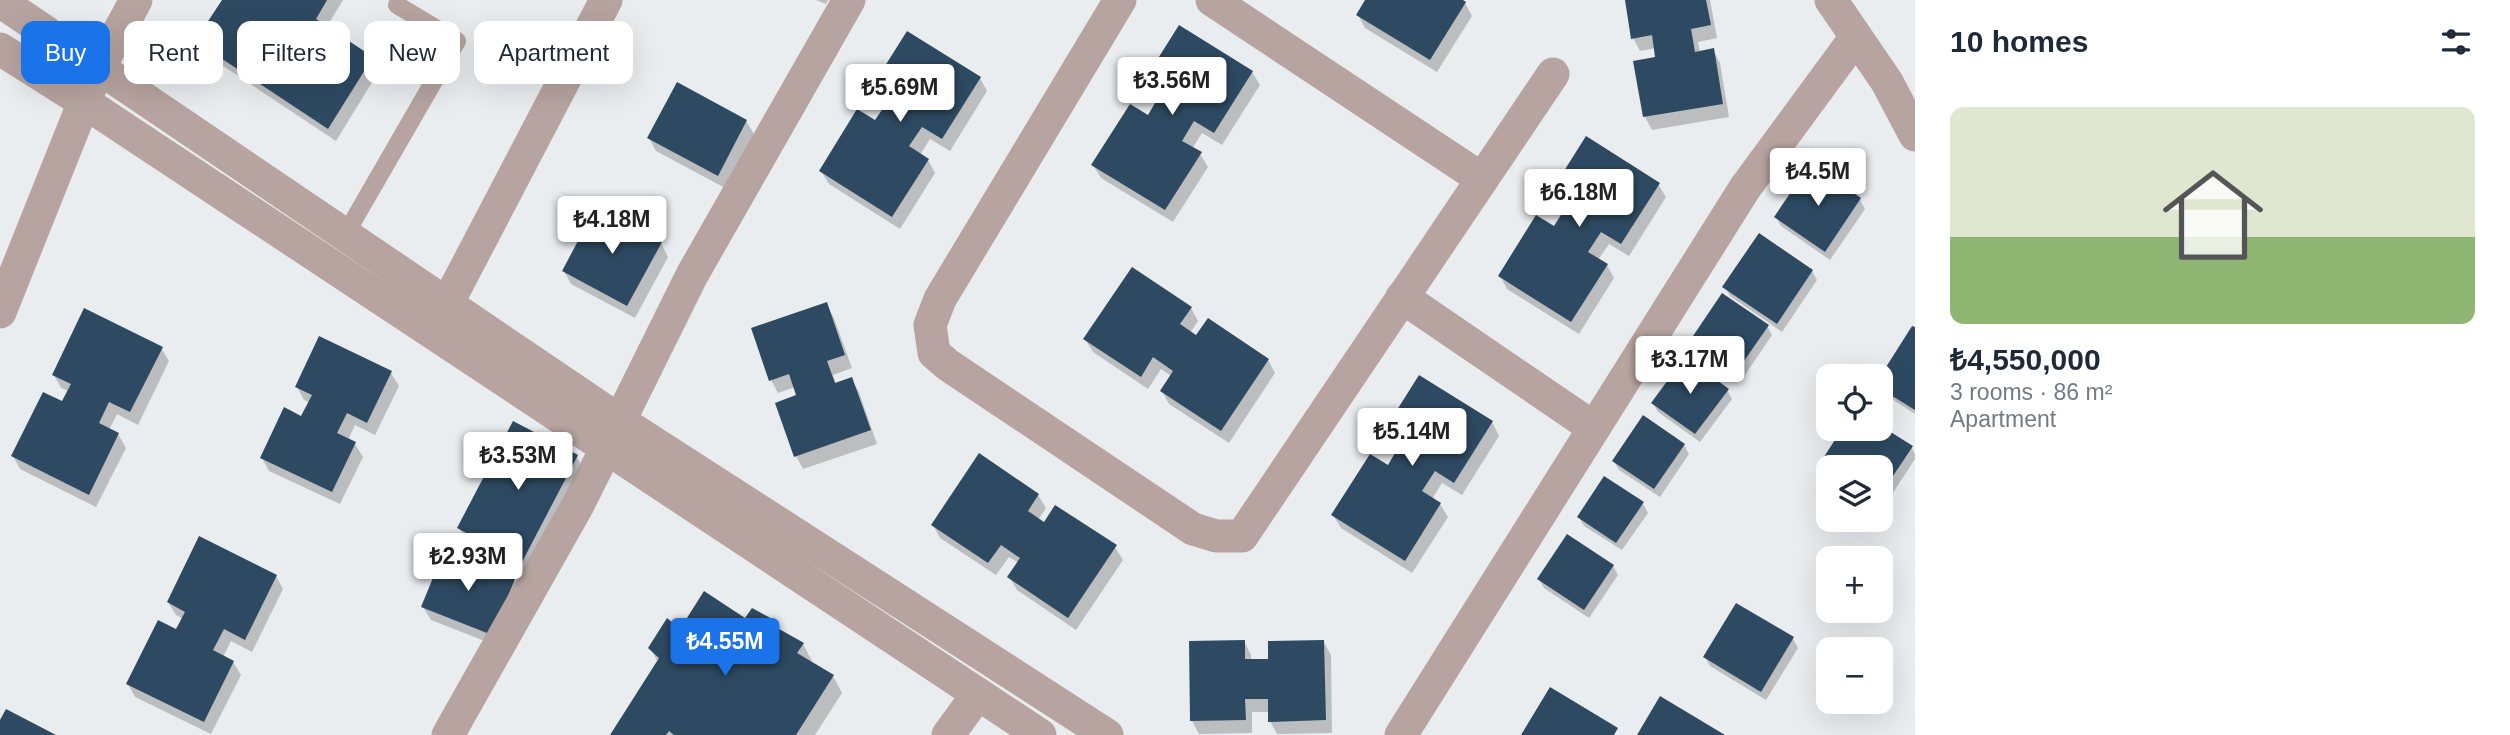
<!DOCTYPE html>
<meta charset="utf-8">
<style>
:root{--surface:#fff;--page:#f6f6f7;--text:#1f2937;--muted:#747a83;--accent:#1a73e8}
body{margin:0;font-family:Helvetica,sans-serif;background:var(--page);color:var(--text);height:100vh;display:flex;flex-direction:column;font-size:26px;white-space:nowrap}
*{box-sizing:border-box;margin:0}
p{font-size:23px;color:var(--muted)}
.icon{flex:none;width:38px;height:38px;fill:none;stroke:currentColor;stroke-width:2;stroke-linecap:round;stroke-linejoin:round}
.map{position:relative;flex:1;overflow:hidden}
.drawer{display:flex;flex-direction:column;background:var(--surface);width:595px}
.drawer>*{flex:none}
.hud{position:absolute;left:21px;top:21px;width:665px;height:63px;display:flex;gap:14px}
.controls{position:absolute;left:1816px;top:364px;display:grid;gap:14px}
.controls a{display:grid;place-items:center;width:77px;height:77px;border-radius:14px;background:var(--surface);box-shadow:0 7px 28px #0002;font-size:35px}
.price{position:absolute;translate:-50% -60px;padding:0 16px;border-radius:7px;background:#fff;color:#222;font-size:23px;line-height:46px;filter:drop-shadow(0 2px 4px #0008)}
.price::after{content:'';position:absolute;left:50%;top:42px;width:21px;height:16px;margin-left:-10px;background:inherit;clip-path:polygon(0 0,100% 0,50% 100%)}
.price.current{background:var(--accent);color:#fff}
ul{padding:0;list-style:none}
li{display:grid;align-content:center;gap:14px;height:371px;padding:0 35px}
li span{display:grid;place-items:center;height:217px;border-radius:14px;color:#555}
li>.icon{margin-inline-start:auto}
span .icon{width:126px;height:126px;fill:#fffc;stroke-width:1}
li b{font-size:30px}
h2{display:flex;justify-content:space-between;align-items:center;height:84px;padding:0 35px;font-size:30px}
.tag{padding:0 24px;border-radius:14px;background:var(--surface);box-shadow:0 7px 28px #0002;font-size:24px;line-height:63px}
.tag.current{background:var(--accent);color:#fff}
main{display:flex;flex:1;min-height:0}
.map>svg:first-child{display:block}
.shadow{fill:#0003}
.building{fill:#2e4a62}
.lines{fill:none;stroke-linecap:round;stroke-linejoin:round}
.lane{stroke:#b7a4a0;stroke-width:18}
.street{stroke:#b7a4a0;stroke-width:33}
</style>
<main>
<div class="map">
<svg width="1915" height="735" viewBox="0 0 1915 735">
<rect width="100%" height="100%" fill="#eaedef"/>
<!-- shadow -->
<g class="shadow">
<path d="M225,0H343L326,28L371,58L379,71L336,141L205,54L197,41Z"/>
<path d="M816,0H828L826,4Z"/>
<path d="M1367,0H1459L1465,3L1472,16L1437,72L1365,28L1358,15Z"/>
<path d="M1626,0H1710L1717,38L1698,42L1700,53L1713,50L1720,63L1729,117L1652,130L1645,117L1657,58L1656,48L1640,51L1633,38Z"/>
<path d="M1180,27L1252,72L1260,85L1222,145L1202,133L1192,149L1200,154L1208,167L1173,222L1101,178L1093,165L1148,117L1156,104L1150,100L1142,87Z"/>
<path d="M980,78L987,91L950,151L930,139L920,155L928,160L935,173L900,229L829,184L821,171L876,123L884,110L877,106L870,93Z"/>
<path d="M746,121L754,134L725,188L656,151L649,138Z"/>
<path d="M1658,184L1666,197L1629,256L1609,244L1598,260L1607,265L1614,278L1579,334L1507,289L1500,276L1554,228L1563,216L1556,211L1549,198Z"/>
<path d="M1860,200L1865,209L1830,260L1781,226L1776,217Z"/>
<path d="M661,243L668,257L635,318L571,284L564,271Z"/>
<path d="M1812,271L1817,280L1782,332L1730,296L1725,287Z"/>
<path d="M826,305L834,318L852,368L833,375L836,384L851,379L859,392L877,444L803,469L796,456L798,396L795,387L778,393L771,380Z"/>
<path d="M1191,308L1198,321L1190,333L1197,337L1268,360L1275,373L1229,443L1169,404L1162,391L1171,376L1161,369L1148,389L1093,352L1085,339Z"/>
<path d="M1767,326L1772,335L1743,378L1698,348L1693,339Z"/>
<path d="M1915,329V414L1881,392V378Z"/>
<path d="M320,339L391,373L399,386L375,435L355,425L348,440L355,444L363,457L340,504L269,471L262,458L302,418L310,403L304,400L297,387Z"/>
<path d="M161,348L169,361L138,425L117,414L109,430L118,434L126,448L96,507L20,469L13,456L63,403L69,391L61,388L54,375Z"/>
<path d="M1727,390L1732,399L1700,442L1658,412L1653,403Z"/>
<path d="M1492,422L1499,436L1462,495L1442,483L1432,499L1440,504L1448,517L1412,573L1341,528L1333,515L1388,467L1396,455L1390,451L1382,437Z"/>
<path d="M1844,429H1881L1912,448L1915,454V459L1883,508L1881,467H1829V473L1822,463Z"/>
<path d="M1684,445L1689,454L1660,497L1619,470L1614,461Z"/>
<path d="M576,456L584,469L530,574L467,541L459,528Z"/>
<path d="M1038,495L1046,508L1038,520L1115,547L1123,560L1076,630L1017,590L1009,577L1019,563L1009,557L996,575L940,538L933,525Z"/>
<path d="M1643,504L1648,513L1622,550L1584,526L1579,517Z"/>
<path d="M1613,566L1618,575L1589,618L1544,588L1539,579Z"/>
<path d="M276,576L283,589L252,652L231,641L223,657L233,662L241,675L211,734L135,697L128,684L177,631L183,619L176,615L168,602Z"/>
<path d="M514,580L521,593L500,647L431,620L423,607Z"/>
<path d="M745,620L774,622L780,632L803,644L812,661L810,663L833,676L842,693L815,735H612L658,662L650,648L681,631Z"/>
<path d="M1793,639L1798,648L1766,700L1710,666L1705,657Z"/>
<path d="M1244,641L1251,655V661H1270L1323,641L1331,655L1332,733L1277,734L1270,721V712H1252V733L1199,734L1192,721Z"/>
</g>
<!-- building -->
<g class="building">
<path d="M222,0H327L316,19L373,57L328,129L195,41Z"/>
<path d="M1365,0H1463L1466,2L1430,60L1356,15Z"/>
<path d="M1625,0H1706L1711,25L1691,29L1695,52L1714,48L1723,104L1643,117L1633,61L1655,57L1652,35L1631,39Z"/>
<path d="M1179,25L1253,71L1214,133L1194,121L1182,141L1202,152L1165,210L1091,165L1130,104L1148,115L1158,98L1140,87Z"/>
<path d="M907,31L981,77L942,139L922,127L909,146L929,159L892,217L819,171L857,109L875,120L886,104L868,93Z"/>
<path d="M677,82L747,120L718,176L647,138Z"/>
<path d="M1586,136L1660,183L1621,244L1601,232L1588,252L1608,264L1571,322L1498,276L1536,215L1554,226L1564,210L1547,198Z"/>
<path d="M1810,164L1861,198L1825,252L1774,217Z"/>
<path d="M596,207L662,242L627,306L562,271Z"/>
<path d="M1759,233L1813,270L1777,324L1722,287Z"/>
<path d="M1132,267L1192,307L1180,324L1196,335L1208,318L1269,359L1221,431L1160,391L1173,371L1153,357L1141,377L1083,339Z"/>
<path d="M1722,293L1769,325L1737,371L1691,339Z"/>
<path d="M827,302L845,355L827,361L835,383L852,377L871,430L794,457L775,403L796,395L789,374L769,381L751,328Z"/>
<path d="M84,308L163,347L130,412L109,402L99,423L119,433L89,495L11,456L43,392L62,401L71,384L52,375Z"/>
<path d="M1912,326L1915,327V410L1881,389V375Z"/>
<path d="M319,336L392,371L367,423L347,413L337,433L356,442L332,492L260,458L284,407L301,416L312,395L295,387Z"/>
<path d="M1685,357L1729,389L1695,434L1651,403Z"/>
<path d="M1419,375L1493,421L1454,483L1435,471L1422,491L1441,503L1405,561L1331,515L1370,454L1388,465L1398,448L1380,437Z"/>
<path d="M1643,415L1685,444L1654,489L1612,461Z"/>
<path d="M513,421L578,455L522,562L457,528Z"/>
<path d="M1881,426L1913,446L1881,494V467L1829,468L1820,463L1842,429H1881Z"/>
<path d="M979,453L1039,494L1028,511L1044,522L1055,505L1117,545L1068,618L1007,577L1020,558L1001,545L988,563L931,525Z"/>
<path d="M1604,476L1644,502L1616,543L1577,517Z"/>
<path d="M1567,534L1614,565L1584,610L1537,579Z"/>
<path d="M199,536L277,575L245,640L224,629L213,650L234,661L204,722L126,684L158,620L176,629L185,612L167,602Z"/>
<path d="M444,551L515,579L492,635L421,607Z"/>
<path d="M704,591L745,618L752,608L776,621L772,625L804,643L797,653L834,675L796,735H674L669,731L666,735H610L659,658L648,648L667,618L680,629Z"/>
<path d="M1736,603L1794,637L1761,692L1703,657Z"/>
<path d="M1245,640V659H1268V641L1324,640L1326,720L1268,722V699H1245L1246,720L1190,721L1189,641Z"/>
<path d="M1550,687L1618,728L1614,735H1521Z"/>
<path d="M1660,696L1725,735H1637Z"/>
<path d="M6,709L56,735H0V720Z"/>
</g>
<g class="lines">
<!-- lane -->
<path class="lane" d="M345,235L457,41L397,5"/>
<!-- street -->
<g class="street">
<path d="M1120,0L940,299L930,325L934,353L948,365L1193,529L1216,536H1242L1553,74"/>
<path d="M1212,0L1482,179"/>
<path d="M1831,0L1887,82L1915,135"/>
<path d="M0,1L620,421L1107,735"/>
<path d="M0,49L84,102L1040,735"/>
<path d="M1402,297L1594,428"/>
<path d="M447,304L606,0"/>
<path d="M0,312L84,102L99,68L136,0"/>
<path d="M448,735L578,505L692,275L849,0"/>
<path d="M948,735L978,694"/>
<path d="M1401,735L1745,188L1856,37"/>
</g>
</g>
</svg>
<div class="controls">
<a><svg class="icon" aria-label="locate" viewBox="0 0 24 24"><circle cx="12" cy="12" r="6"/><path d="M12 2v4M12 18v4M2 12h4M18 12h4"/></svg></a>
<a><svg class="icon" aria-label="layers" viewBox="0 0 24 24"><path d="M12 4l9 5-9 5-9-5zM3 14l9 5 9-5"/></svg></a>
<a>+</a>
<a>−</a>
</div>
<b class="price" style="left:1172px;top:117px">₺3.56M</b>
<b class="price" style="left:900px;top:124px">₺5.69M</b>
<b class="price" style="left:1818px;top:208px">₺4.5M</b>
<b class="price" style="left:1579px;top:229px">₺6.18M</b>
<b class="price" style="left:612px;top:256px">₺4.18M</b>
<b class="price" style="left:1690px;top:396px">₺3.17M</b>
<b class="price" style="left:1412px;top:468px">₺5.14M</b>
<b class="price" style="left:518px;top:492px">₺3.53M</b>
<b class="price" style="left:468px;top:593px">₺2.93M</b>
<b class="price current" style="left:725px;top:678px">₺4.55M</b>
<div class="hud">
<a class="tag current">Buy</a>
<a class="tag">Rent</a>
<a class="tag">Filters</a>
<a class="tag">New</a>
<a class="tag">Apartment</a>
</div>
</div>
<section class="drawer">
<h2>10 homes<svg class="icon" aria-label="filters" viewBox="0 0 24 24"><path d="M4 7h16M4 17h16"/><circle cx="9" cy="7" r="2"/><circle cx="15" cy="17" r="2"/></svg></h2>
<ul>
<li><span style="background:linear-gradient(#dfe7d0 60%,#8fb573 0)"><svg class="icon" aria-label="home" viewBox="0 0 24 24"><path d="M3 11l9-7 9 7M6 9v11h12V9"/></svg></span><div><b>₺4,550,000</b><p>3 rooms · 86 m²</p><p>Apartment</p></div></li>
</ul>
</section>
</main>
